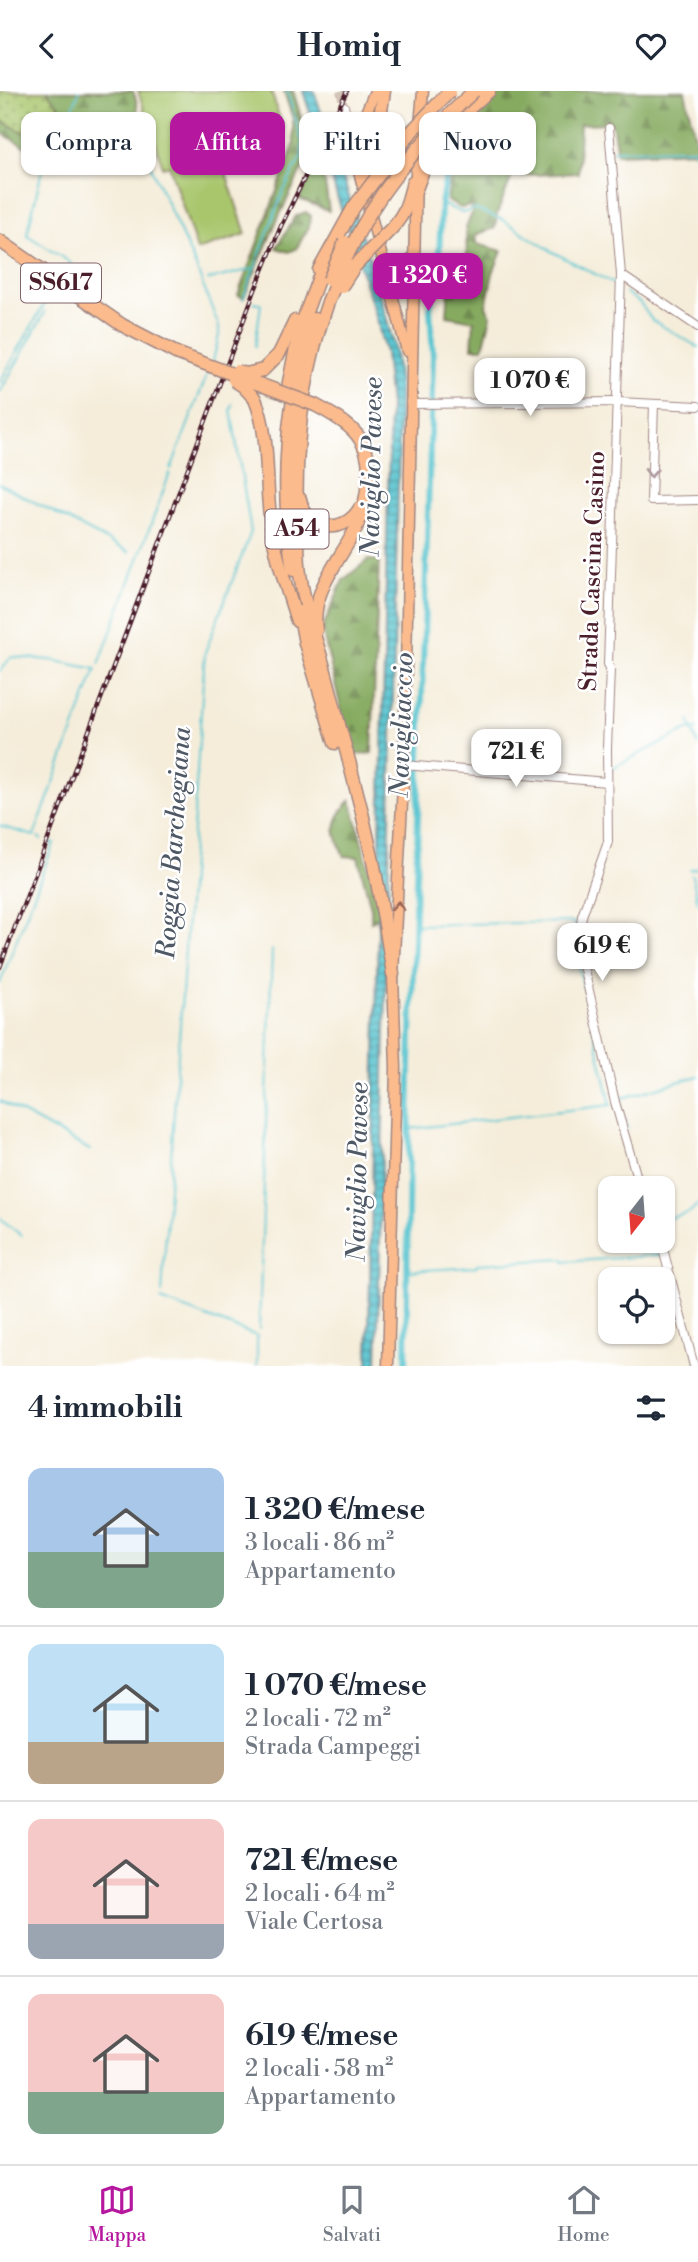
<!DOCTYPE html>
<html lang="it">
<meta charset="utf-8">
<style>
:root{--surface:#fff;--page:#f6f6f7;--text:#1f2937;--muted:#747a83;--line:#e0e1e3;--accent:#b5179e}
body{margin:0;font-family:"Libre Bodoni",serif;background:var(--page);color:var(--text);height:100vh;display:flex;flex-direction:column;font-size:26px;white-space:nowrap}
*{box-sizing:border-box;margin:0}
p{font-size:23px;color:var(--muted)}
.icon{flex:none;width:38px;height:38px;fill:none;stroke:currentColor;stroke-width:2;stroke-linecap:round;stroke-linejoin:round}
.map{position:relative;height:1275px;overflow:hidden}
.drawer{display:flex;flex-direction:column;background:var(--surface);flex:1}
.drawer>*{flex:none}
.banner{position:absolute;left:21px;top:21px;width:656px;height:63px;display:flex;gap:14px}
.needle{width:46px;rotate:197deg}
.fabs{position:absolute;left:598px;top:1085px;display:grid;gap:14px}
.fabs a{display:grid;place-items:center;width:77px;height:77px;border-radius:14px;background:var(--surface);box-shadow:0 2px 5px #0004;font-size:35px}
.price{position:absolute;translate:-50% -60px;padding:0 16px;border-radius:14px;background:#fff;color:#222;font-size:23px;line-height:46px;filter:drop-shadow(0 2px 4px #0008)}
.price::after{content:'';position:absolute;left:50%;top:42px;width:21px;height:16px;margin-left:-10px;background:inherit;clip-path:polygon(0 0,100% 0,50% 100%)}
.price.current{background:var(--accent);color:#fff}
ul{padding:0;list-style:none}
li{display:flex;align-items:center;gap:21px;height:175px;padding:0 28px}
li+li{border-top:2px solid var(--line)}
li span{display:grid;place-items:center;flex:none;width:196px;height:140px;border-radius:14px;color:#555}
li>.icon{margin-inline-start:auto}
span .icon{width:84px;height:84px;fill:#fffc;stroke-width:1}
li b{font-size:30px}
h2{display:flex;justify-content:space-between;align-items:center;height:84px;padding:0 28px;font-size:30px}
.pill{padding:0 24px;border-radius:14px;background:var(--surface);box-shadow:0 2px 5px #0004;font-size:24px;line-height:63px}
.pill.current{background:var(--accent);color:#fff}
header{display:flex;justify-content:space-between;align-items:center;height:91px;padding:0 28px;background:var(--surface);font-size:32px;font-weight:700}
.tab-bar{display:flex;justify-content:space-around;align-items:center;height:98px;border-top:2px solid var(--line);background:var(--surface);font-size:19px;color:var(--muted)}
.tab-bar a{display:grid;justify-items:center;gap:4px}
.tab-bar .current{color:var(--accent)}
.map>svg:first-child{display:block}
.grass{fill:url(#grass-dots);stroke:#7a724c;stroke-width:2}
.forest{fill:url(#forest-firs);stroke:#686546;stroke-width:2}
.park{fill:#a9c66d;stroke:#7a724c;stroke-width:2}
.water{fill:url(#water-rules);stroke:#52727e;stroke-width:2}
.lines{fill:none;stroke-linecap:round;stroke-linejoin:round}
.stream{stroke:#59c5d0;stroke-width:2}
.canal{stroke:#59c5d0;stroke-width:6}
.minor-tunnel{stroke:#d3c4b7;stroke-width:8;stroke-dasharray:8 4;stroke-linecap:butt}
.minor-casing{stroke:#a08682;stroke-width:10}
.major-casing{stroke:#a08682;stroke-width:13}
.highway-casing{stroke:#a08682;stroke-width:15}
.minor{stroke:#fff;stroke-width:8}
.major{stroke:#fbbb8d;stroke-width:10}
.highway{stroke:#fbbb8d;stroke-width:12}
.rail-casing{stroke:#4a1f2b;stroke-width:4.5}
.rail{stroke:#fff;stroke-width:2;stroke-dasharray:5;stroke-linecap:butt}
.highway-bridge-casing{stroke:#a08682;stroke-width:15;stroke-linecap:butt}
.highway-bridge{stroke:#fbbb8d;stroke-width:12}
.oneway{stroke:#ae9aa0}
.oneway2{stroke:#9a6557}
.labels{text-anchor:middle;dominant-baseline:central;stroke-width:5;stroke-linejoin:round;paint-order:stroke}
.shield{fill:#fff;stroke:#80626b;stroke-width:2}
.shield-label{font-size:23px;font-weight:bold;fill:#4a1f2b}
.street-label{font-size:24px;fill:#4a1f2b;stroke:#fff}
.water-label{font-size:26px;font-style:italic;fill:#4f5965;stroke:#fff}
</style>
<header><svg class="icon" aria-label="back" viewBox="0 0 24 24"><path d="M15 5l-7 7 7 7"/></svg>Homiq<svg class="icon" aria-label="heart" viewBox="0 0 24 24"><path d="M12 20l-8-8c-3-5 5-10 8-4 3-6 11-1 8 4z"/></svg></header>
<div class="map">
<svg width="698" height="1275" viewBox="0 0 698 1275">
<defs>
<pattern id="grass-dots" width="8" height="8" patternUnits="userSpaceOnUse" patternTransform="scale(1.75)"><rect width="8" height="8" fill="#a9c66d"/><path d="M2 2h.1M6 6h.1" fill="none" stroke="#8ca05a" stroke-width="1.8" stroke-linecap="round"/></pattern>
<pattern id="forest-firs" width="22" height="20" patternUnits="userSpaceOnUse" patternTransform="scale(1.75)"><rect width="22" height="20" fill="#86ab60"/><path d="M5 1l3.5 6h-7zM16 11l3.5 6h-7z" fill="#708b4f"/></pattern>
<pattern id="water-rules" width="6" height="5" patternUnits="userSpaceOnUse" patternTransform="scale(1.75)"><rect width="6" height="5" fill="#59c5d0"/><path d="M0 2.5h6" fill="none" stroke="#4c9fa9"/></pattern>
</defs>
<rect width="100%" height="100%" fill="#fff"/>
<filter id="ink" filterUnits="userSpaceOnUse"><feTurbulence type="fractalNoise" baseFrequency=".0143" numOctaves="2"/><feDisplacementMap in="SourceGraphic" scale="14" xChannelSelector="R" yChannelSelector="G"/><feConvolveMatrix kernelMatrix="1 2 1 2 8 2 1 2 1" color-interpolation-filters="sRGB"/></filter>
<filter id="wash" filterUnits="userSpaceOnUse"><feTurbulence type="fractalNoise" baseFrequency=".00686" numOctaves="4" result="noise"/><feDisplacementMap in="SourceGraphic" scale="28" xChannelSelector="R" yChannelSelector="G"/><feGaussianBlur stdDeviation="1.57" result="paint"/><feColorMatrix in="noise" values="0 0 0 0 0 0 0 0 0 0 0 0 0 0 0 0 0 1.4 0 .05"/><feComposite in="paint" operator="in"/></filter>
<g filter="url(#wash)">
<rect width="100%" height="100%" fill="#f5edda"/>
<!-- grass -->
<path class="grass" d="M0,0H47L63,20L48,48L43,52L0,29Z"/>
<!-- forest -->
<g class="forest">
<path d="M47,0H133C140,17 139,25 130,41L117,46L79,27L48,69L0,41V29L44,52L48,48L63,20Z"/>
<path d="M284,0H293L311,59L275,134L244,207L238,204L294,54L293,28Z"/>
<path d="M495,0H685L698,60L617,63L612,32L580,33L578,82L512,85L497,123L495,137L475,144L477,153L502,160L493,182L486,215L491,225L483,257H472L474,230L447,225L450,174L467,170L466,137L472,122L471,115L461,117L447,110L452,76L467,27Z"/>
<path d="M316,74L325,92L329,120L299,108Z"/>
<path d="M306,121L311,125L309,136L296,158L289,161L276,157L296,125Z"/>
<path d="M368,469H379L372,662L352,664L322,538L343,489Z"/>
<path d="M351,709L381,824L371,831V817L358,766L344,765C332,739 331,730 351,709Z"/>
</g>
<!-- park -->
<path class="park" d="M138,0H271L283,37L218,58L246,143L197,159L169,74L163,76Z"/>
<!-- water -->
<path class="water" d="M303,0H314L373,178L394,255L399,295V353L377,1275H368L390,314L385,262L376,225Z"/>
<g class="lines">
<!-- stream -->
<g class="stream">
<path d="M72,19L141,54L196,176L219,236V244L213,270"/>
<path d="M612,59L695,58L698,69"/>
<path d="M441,113L463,122L474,118L503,129L551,160L616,194"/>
<path d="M66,179L71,172L27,144L45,66L72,19L79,0"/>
<path d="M208,189L252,178"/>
<path d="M625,201L640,212L652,229L698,256"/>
<path d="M243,208L282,103L302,64V51L287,0"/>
<path d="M254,211L261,213L255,255"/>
<path d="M0,291L49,205"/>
<path d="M0,301L45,221"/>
<path d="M171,378L208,281"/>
<path d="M0,393L129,461"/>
<path d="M99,573L170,382"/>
<path d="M0,580L11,566L51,569L96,578L34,745L0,735"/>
<path d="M689,629L698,654"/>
<path d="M610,678L687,639L698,638"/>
<path d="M38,746L41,748"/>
<path d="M690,779L698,777"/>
<path d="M692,784L698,811"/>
<path d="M414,834L574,831L577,839"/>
<path d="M0,892L54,752H50"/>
<path d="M615,992L621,1017"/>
<path d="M619,1008L698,985"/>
<path d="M0,1010L90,1059"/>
<path d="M625,1028L627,1038"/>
<path d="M409,1038L611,1014L578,872"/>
<path d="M0,1127L22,1145"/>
<path d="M663,1129L690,1121L698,1113"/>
<path d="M670,1171L687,1226L698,1275"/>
<path d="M408,1180L476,1176L477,1173L564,1168V1171L661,1164"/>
<path d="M162,1202L205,561L251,441L231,319L233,313"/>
<path d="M161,1209L257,1245V1275"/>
<path d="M259,1238L272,859"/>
</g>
<!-- canal -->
<path class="canal" d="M406,1275L410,974L433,266L430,217L439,170L441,113L448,75L464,25"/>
</g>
</g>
<g filter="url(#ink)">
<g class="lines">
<!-- minor-tunnel -->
<path class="minor-tunnel" d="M340,0L344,15"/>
<!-- minor casing -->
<g class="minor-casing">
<g id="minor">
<path d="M344,15L355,63"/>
<path d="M609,37L621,184L608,573L610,577L607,657L608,751L582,825L580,842L582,870L615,1011L640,1097"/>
<path d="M621,184L698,236"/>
<path d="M411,313L618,311L698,315"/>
<path d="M654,313L651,410L698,409"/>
<path d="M404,674L607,691"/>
<path d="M659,1150L663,1158L694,1275"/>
</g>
</g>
<!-- major casing -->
<g class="major-casing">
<g id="major">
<path d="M375,0L360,36L357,73L407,260"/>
<path d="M383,169C394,179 406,180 413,165"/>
<path d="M388,1275L396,977L393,883L404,674L416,81L423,0"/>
</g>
</g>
<!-- highway casing -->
<g class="highway-casing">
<g id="highway">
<path d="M371,85L384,0"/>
<path d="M416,98L431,58L456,29L489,0"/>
<path d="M385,144C404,126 407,116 413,91"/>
<path d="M0,150L122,234L176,262"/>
<path d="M319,179L354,116"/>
<path d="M328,211C302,284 293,364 298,441C298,457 298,474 301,489C305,516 313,540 321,566C330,597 337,628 346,659C366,732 382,807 393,883"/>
<path d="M263,279L279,263L295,230"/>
<path d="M288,296L300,237L323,175"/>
<path d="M255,308C270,344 265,387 270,425C274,461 286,495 297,530"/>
<path d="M315,314C350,333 374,348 368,392C366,409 362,425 355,439C339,471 310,501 316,539"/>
<path d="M300,408C306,440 344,445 360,417"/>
<path d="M293,479C280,395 285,307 314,228"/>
<path d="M299,521L305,552L335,652"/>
</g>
</g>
<!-- minor -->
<use href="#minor" class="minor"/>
<!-- major -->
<use href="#major" class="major"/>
<!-- highway -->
<use href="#highway" class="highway"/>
<!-- rail casing -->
<g class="rail-casing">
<path id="rail" d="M0,876L255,199L281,135L347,0"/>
</g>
<!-- rail -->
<use href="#rail" class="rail"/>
<!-- highway-bridge casing -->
<g class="highway-bridge-casing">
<g id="highway-bridge">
<path d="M354,116L412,40L450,0"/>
<path d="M329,189L345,151"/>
<path d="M341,196L354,176L385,144"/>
<path d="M328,211C335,194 341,177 349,161C377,100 425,45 474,0"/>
<path d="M176,262L315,314"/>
<path d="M237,280L246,283L263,279"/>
<path d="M234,289L243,295L255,308"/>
</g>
</g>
<!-- highway-bridge -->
<use href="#highway-bridge" class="highway-bridge"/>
</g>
<!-- one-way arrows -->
<defs><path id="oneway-chevron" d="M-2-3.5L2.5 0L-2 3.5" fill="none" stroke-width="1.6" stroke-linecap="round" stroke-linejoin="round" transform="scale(1.75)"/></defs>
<use class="oneway" href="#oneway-chevron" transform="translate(651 382) rotate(92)"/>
<use class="oneway2" href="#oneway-chevron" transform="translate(398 815) rotate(-87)"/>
</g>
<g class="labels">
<!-- shield labels -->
<g class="shield">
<rect x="21" y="172.5" width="80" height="39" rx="5"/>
<rect x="265.5" y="418.5" width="63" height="39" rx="5"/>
</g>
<g class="shield-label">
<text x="61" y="192">SS617</text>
<text x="297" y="438">A54</text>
</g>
<!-- street labels -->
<g class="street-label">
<text transform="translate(593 480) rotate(-88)">Strada Cascina Casino</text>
</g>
<!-- water labels -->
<g class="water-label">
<text transform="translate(372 376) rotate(-89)">Naviglio Pavese</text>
<text transform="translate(402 634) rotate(-88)">Navigliaccio</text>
<text transform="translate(174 752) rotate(-86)">Roggia Barchegiana</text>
<text transform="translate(358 1081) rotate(-89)">Naviglio Pavese</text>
</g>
</g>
</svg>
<div class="fabs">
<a><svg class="needle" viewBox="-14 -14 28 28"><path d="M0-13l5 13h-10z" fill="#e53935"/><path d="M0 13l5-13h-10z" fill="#747a83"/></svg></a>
<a><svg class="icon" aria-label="locate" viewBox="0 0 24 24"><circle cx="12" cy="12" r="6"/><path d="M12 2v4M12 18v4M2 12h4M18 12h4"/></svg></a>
</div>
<b class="price current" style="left:428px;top:222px">1 320 €</b>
<b class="price" style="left:530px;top:327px">1 070 €</b>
<b class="price" style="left:516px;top:698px">721 €</b>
<b class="price" style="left:602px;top:892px">619 €</b>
<div class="banner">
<a class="pill">Compra</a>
<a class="pill current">Affitta</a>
<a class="pill">Filtri</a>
<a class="pill">Nuovo</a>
</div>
</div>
<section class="drawer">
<h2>4 immobili<svg class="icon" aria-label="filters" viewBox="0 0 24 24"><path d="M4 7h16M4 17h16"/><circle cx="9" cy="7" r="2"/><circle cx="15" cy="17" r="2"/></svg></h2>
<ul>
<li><span style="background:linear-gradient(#a9c7e8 60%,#7fa58c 0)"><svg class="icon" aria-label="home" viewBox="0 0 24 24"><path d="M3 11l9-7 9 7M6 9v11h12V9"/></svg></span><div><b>1 320 €/mese</b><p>3 locali · 86 m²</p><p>Appartamento</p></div></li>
<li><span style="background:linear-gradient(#bfe0f5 70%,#b9a48a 0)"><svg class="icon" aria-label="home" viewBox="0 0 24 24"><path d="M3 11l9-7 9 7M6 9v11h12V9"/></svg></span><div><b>1 070 €/mese</b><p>2 locali · 72 m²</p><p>Strada Campeggi</p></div></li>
<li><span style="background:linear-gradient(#f6c9c9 75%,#9aa5b1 0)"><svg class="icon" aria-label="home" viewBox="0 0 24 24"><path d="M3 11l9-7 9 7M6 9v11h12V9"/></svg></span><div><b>721 €/mese</b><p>2 locali · 64 m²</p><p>Viale Certosa</p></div></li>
<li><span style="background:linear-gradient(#f6c9c9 70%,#7fa58c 0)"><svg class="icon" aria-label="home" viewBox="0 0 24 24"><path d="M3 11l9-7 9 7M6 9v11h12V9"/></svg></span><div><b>619 €/mese</b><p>2 locali · 58 m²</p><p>Appartamento</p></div></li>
</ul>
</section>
<nav class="tab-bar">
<a class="current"><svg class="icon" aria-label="map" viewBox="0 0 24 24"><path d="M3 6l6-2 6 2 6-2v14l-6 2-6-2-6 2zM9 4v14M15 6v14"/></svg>Mappa</a>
<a><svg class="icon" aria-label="saved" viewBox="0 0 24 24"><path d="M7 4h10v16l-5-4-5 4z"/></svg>Salvati</a>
<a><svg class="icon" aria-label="home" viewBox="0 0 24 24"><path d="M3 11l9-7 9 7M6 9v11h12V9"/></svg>Home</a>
</nav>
